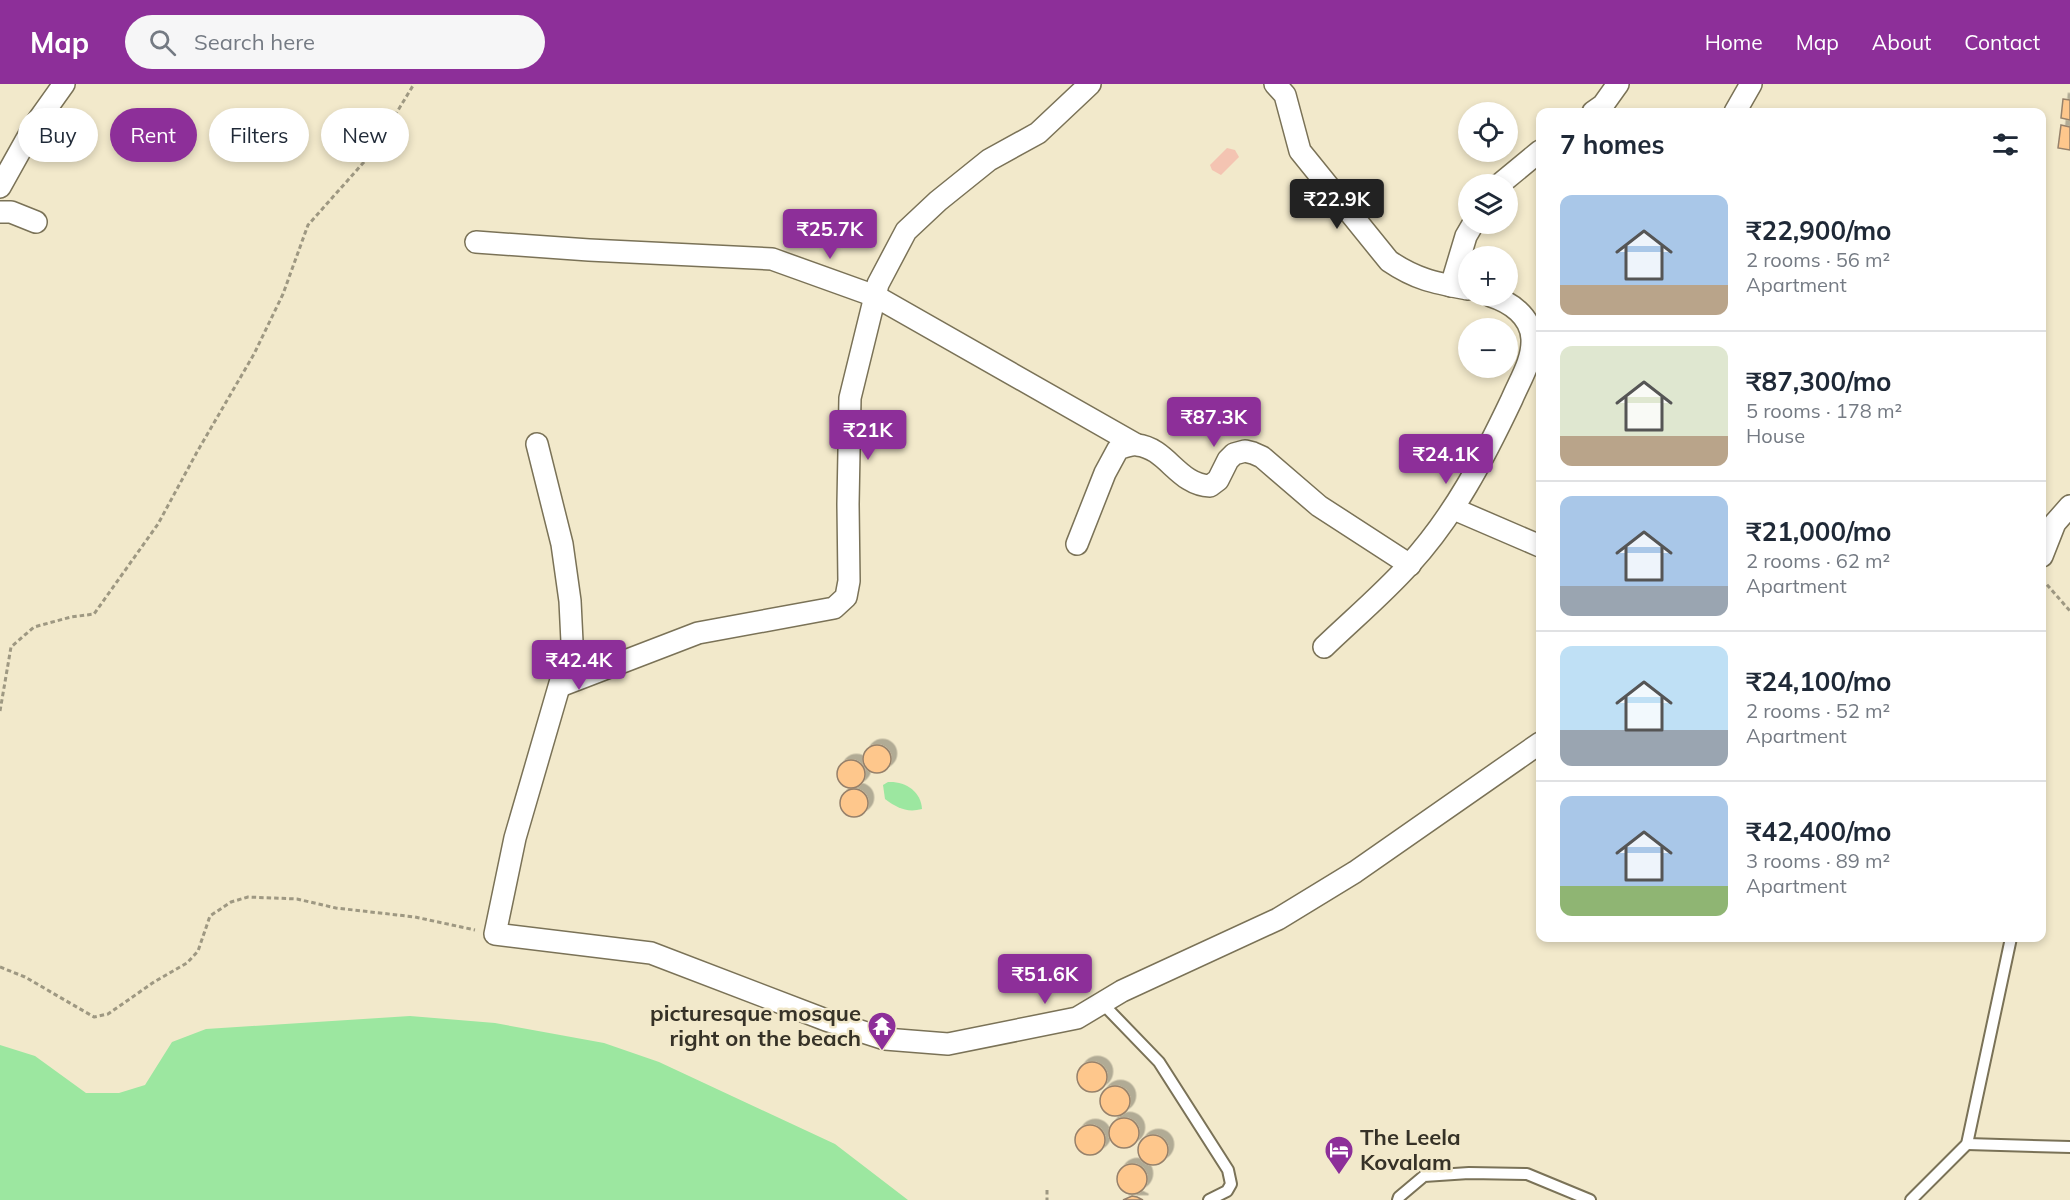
<!DOCTYPE html>
<meta charset="utf-8">
<style>
:root{--surface:#fff;--page:#f6f6f7;--text:#1f2937;--muted:#747a83;--line:#e0e1e3;--accent:#8d2f99}
body{margin:0;font-family:Mulish,sans-serif;background:var(--page);color:var(--text);height:100vh;display:flex;flex-direction:column;font-size:22px;white-space:nowrap}
*{box-sizing:border-box;margin:0}
p{font-size:20px;color:var(--muted)}
.icon{flex:none;width:33px;height:33px;fill:none;stroke:currentColor;stroke-width:2;stroke-linecap:round;stroke-linejoin:round}
.map{position:relative;flex:1;overflow:hidden}
.details{position:absolute;left:1536px;top:24px;width:510px;height:834px;display:flex;flex-direction:column;background:var(--surface);border-radius:12px;box-shadow:0 3px 9px #0003}
.details>*{flex:none}
.hud{position:absolute;left:18px;top:24px;width:570px;height:54px;display:flex;gap:12px}
.buttons{position:absolute;left:1458px;top:18px;display:grid;gap:12px}
.buttons a{display:grid;place-items:center;width:60px;height:60px;border-radius:50%;background:var(--surface);box-shadow:0 3px 9px #0003;font-size:30px}
.price{position:absolute;translate:-50% -51px;padding:0 14px;border-radius:6px;background:var(--accent);color:#fff;font-size:20px;line-height:39px;filter:drop-shadow(0 2px 3px #0008)}
.price::after{content:'';position:absolute;left:50%;top:36px;width:18px;height:14px;margin-left:-9px;background:inherit;clip-path:polygon(0 0,100% 0,50% 100%)}
.price.active{background:#222;color:#fff}
ul{padding:0;list-style:none}
li{display:flex;align-items:center;gap:18px;height:150px;padding:0 24px}
li+li{border-top:2px solid var(--line)}
li span{display:grid;place-items:center;flex:none;width:168px;height:120px;border-radius:12px;color:#555}
li>.icon{margin-inline-start:auto}
span .icon{width:72px;height:72px;fill:#fffc;stroke-width:1}
li b{font-size:26px}
h2{display:flex;justify-content:space-between;align-items:center;height:72px;padding:0 24px;font-size:26px}
.tag{padding:0 21px;border-radius:27px;background:var(--surface);box-shadow:0 3px 9px #0003;font-size:21px;line-height:54px}
.tag.active{background:var(--accent);color:#fff}
header{display:flex;align-items:center;gap:36px;box-sizing:border-box;height:84px;padding:0 30px;background:var(--accent);color:#fff}
header strong{font-size:28px}
nav{display:flex;gap:33px;margin-inline-start:auto;font-size:21px}
.search{width:420px;height:54px;background:var(--page);display:flex;align-items:center;gap:15px;box-sizing:border-box;padding:0 21px;border-radius:33px;color:var(--muted);font-size:22px}
.map>svg:first-child{display:block}
.green{fill:#f4c4b2}
.water{fill:#9ce7a0}
.building{fill:#fec78c;stroke:#96816b;stroke-width:1.5;filter:url(#shadow)}
.lines{fill:none;stroke-linecap:round;stroke-linejoin:round}
.service-casing{stroke:#7a7257;stroke-width:14}
.minor-casing{stroke:#7a7257;stroke-width:24}
.path{stroke:#9e9882;stroke-width:3;stroke-dasharray:4.5 3;stroke-linecap:butt}
.service{stroke:#fff;stroke-width:10}
.minor{stroke:#fff;stroke-width:21}
.labels{text-anchor:middle;dominant-baseline:central;stroke-width:5;stroke-linejoin:round;paint-order:stroke}
.poi-label{font-size:22px;font-weight:bold;fill:#363227;stroke:#f2e9cb;text-anchor:end}
</style>
<header>
<strong>Map</strong>
<div class="search"><svg class="icon" aria-label="search" viewBox="0 0 24 24"><circle cx="10" cy="10" r="6"/><path d="M15 15l6 6"/></svg>Search here</div>
<nav><a>Home</a><a>Map</a><a>About</a><a>Contact</a></nav>
</header>
<div class="map">
<svg width="2070" height="1116" viewBox="0 0 2070 1116">
<defs>
<filter id="shadow"><feDropShadow dx="5.5" dy="-5.5" stdDeviation="0" flood-color="#0004"/></filter>
</defs>
<rect width="100%" height="100%" fill="#f2e9cb"/>
<!-- green -->
<path class="green" d="M1227,64L1235,66L1239,73L1221,91L1212,86L1210,81Z"/>
<!-- water -->
<g class="water">
<path d="M888,698C905,697 921,707 922,725C907,729 897,724 885,715L883,701Z"/>
<path d="M410,932L495,939L604,959L659,978L835,1060L908,1116H0V961L35,972L86,1009H119L145,1001L172,958L206,945Z"/>
</g>
<!-- building -->
<g class="building">
<path d="M2063,15L2070,16V36L2061,34Z"/>
<path d="M2061,41L2070,43V66L2058,64Z"/>
<circle cx="877" cy="675" r="14"/>
<circle cx="851" cy="690" r="14"/>
<circle cx="854" cy="719" r="14"/>
<circle cx="1092" cy="993" r="15"/>
<circle cx="1115" cy="1017" r="15"/>
<circle cx="1124" cy="1049" r="15"/>
<circle cx="1090" cy="1056" r="15"/>
<circle cx="1153" cy="1066" r="15"/>
<circle cx="1132" cy="1095" r="15"/>
<path d="M1132,1112L1137,1113L1143,1116H1123Z"/>
</g>
<g class="lines">
<!-- service casing -->
<g class="service-casing">
<g id="service">
<path d="M1102,919L1159,978L1228,1086L1231,1100L1227,1107L1209,1116"/>
<path d="M1967,1060L2070,1063"/>
<path d="M1398,1116L1399,1113L1424,1092L1469,1089L1527,1090L1590,1116"/>
<path d="M1911,1116L1967,1060L2011,854"/>
</g>
</g>
<!-- minor casing -->
<g class="minor-casing">
<g id="minor">
<path d="M1275,0L1285,11L1300,67L1389,177C1417,196 1436,199 1468,205"/>
<path d="M1593,28L1603,21L1618,0"/>
<path d="M1735,28L1751,0"/>
<path d="M1500,100L1540,67"/>
<path d="M0,103L34,42L64,0"/>
<path d="M0,128H11L36,138"/>
<path d="M476,158L589,166L772,175L875,212L1135,360"/>
<path d="M1451,202L1466,152L1473,140"/>
<path d="M537,360L562,460L570,517L572,558L515,754L495,850L651,869L826,936L885,955L948,960L1077,934L1122,907L1278,835L1355,788L1540,659"/>
<path d="M1454,425L1540,462"/>
<path d="M1077,460L1105,389L1118,365C1124,363 1131,360 1137,361C1167,364 1178,401 1210,402L1218,396L1228,376L1234,370L1245,367L1253,369L1262,373L1319,422L1410,481"/>
<path d="M2042,472L2055,439L2070,422"/>
<path d="M1324,563C1352,536 1383,510 1409,481C1454,432 1484,374 1512,315C1520,296 1533,276 1532,255C1531,232 1510,218 1491,212"/>
<path d="M560,602L698,549L834,524L846,513L849,497L848,420L850,314L878,200L906,147L938,117L989,76L1038,49L1090,0"/>
</g>
</g>
<!-- path -->
<g class="path">
<path d="M2042,495L2070,527"/>
<path d="M0,627L11,563L34,543L71,533L94,530L158,440L197,368L254,270L283,210L308,141L372,69L414,0"/>
<path d="M0,883L25,893L94,933L108,930L154,898L187,879L198,867L210,832L231,818L248,813L297,815L336,824L415,833L475,846"/>
<path d="M1047,1106V1116"/>
</g>
<!-- service -->
<use href="#service" class="service"/>
<!-- minor -->
<use href="#minor" class="minor"/>
</g>
<!-- icons -->
<defs>
<g id="temple-pin" transform="scale(1.5)"><path d="M0 17L-7.5 6A9.5 9.5 0 1 1 7.5 6Z" fill="#8d2f99" stroke="#f2e9cb"/><path d="M0-6L5-2H3V0L6.5 2.5H4V6H1.5V3h-3V6H-4V2.5H-6.5L-3 0V-2H-5Z" fill="#fff"/></g>
<g id="hotel-pin" transform="scale(1.5)"><path d="M0 17L-7.5 6A9.5 9.5 0 1 1 7.5 6Z" fill="#8d2f99" stroke="#f2e9cb"/><path d="M-6-4.5h1.5V1H6V5H4.5V3h-9V5H-6ZM-4 0a1.8 1.8 0 1 1 3.6 0ZM.5 0V-2.5h3Q6-2.5 6 0Z" fill="#fff"/></g>
</defs>
<g fill-rule="evenodd">
<use href="#temple-pin" x="882" y="942"/>
<use href="#hotel-pin" x="1339" y="1066"/>
</g>
<g class="labels">
<!-- poi labels -->
<g class="poi-label">
<text x="861" y="929">picturesque mosque<tspan x="861" dy="25">right on the beach</tspan></text>
<text x="1360" y="1053" text-anchor="start">The Leela<tspan x="1360" dy="25">Kovalam</tspan></text>
</g>
</g>
</svg>
<div class="buttons">
<a><svg class="icon" aria-label="locate" viewBox="0 0 24 24"><circle cx="12" cy="12" r="6"/><path d="M12 2v4M12 18v4M2 12h4M18 12h4"/></svg></a>
<a><svg class="icon" aria-label="layers" viewBox="0 0 24 24"><path d="M12 4l9 5-9 5-9-5zM3 14l9 5 9-5"/></svg></a>
<a>+</a>
<a>−</a>
</div>
<b class="price active" style="left:1337px;top:146px">₹22.9K</b>
<b class="price" style="left:830px;top:176px">₹25.7K</b>
<b class="price" style="left:1214px;top:364px">₹87.3K</b>
<b class="price" style="left:868px;top:377px">₹21K</b>
<b class="price" style="left:1446px;top:401px">₹24.1K</b>
<b class="price" style="left:579px;top:607px">₹42.4K</b>
<b class="price" style="left:1045px;top:921px">₹51.6K</b>
<div class="hud">
<a class="tag">Buy</a>
<a class="tag active">Rent</a>
<a class="tag">Filters</a>
<a class="tag">New</a>
</div>
<section class="details">
<h2>7 homes<svg class="icon" aria-label="filters" viewBox="0 0 24 24"><path d="M4 7h16M4 17h16"/><circle cx="9" cy="7" r="2"/><circle cx="15" cy="17" r="2"/></svg></h2>
<ul>
<li><span style="background:linear-gradient(#a9c7e8 75%,#b9a48a 0)"><svg class="icon" aria-label="home" viewBox="0 0 24 24"><path d="M3 11l9-7 9 7M6 9v11h12V9"/></svg></span><div><b>₹22,900/mo</b><p>2 rooms · 56 m²</p><p>Apartment</p></div></li>
<li><span style="background:linear-gradient(#dfe7d0 75%,#b9a48a 0)"><svg class="icon" aria-label="home" viewBox="0 0 24 24"><path d="M3 11l9-7 9 7M6 9v11h12V9"/></svg></span><div><b>₹87,300/mo</b><p>5 rooms · 178 m²</p><p>House</p></div></li>
<li><span style="background:linear-gradient(#a9c7e8 75%,#9aa5b1 0)"><svg class="icon" aria-label="home" viewBox="0 0 24 24"><path d="M3 11l9-7 9 7M6 9v11h12V9"/></svg></span><div><b>₹21,000/mo</b><p>2 rooms · 62 m²</p><p>Apartment</p></div></li>
<li><span style="background:linear-gradient(#bfe0f5 70%,#9aa5b1 0)"><svg class="icon" aria-label="home" viewBox="0 0 24 24"><path d="M3 11l9-7 9 7M6 9v11h12V9"/></svg></span><div><b>₹24,100/mo</b><p>2 rooms · 52 m²</p><p>Apartment</p></div></li>
<li><span style="background:linear-gradient(#a9c7e8 75%,#8fb573 0)"><svg class="icon" aria-label="home" viewBox="0 0 24 24"><path d="M3 11l9-7 9 7M6 9v11h12V9"/></svg></span><div><b>₹42,400/mo</b><p>3 rooms · 89 m²</p><p>Apartment</p></div></li>
</ul>
</section>
</div>
